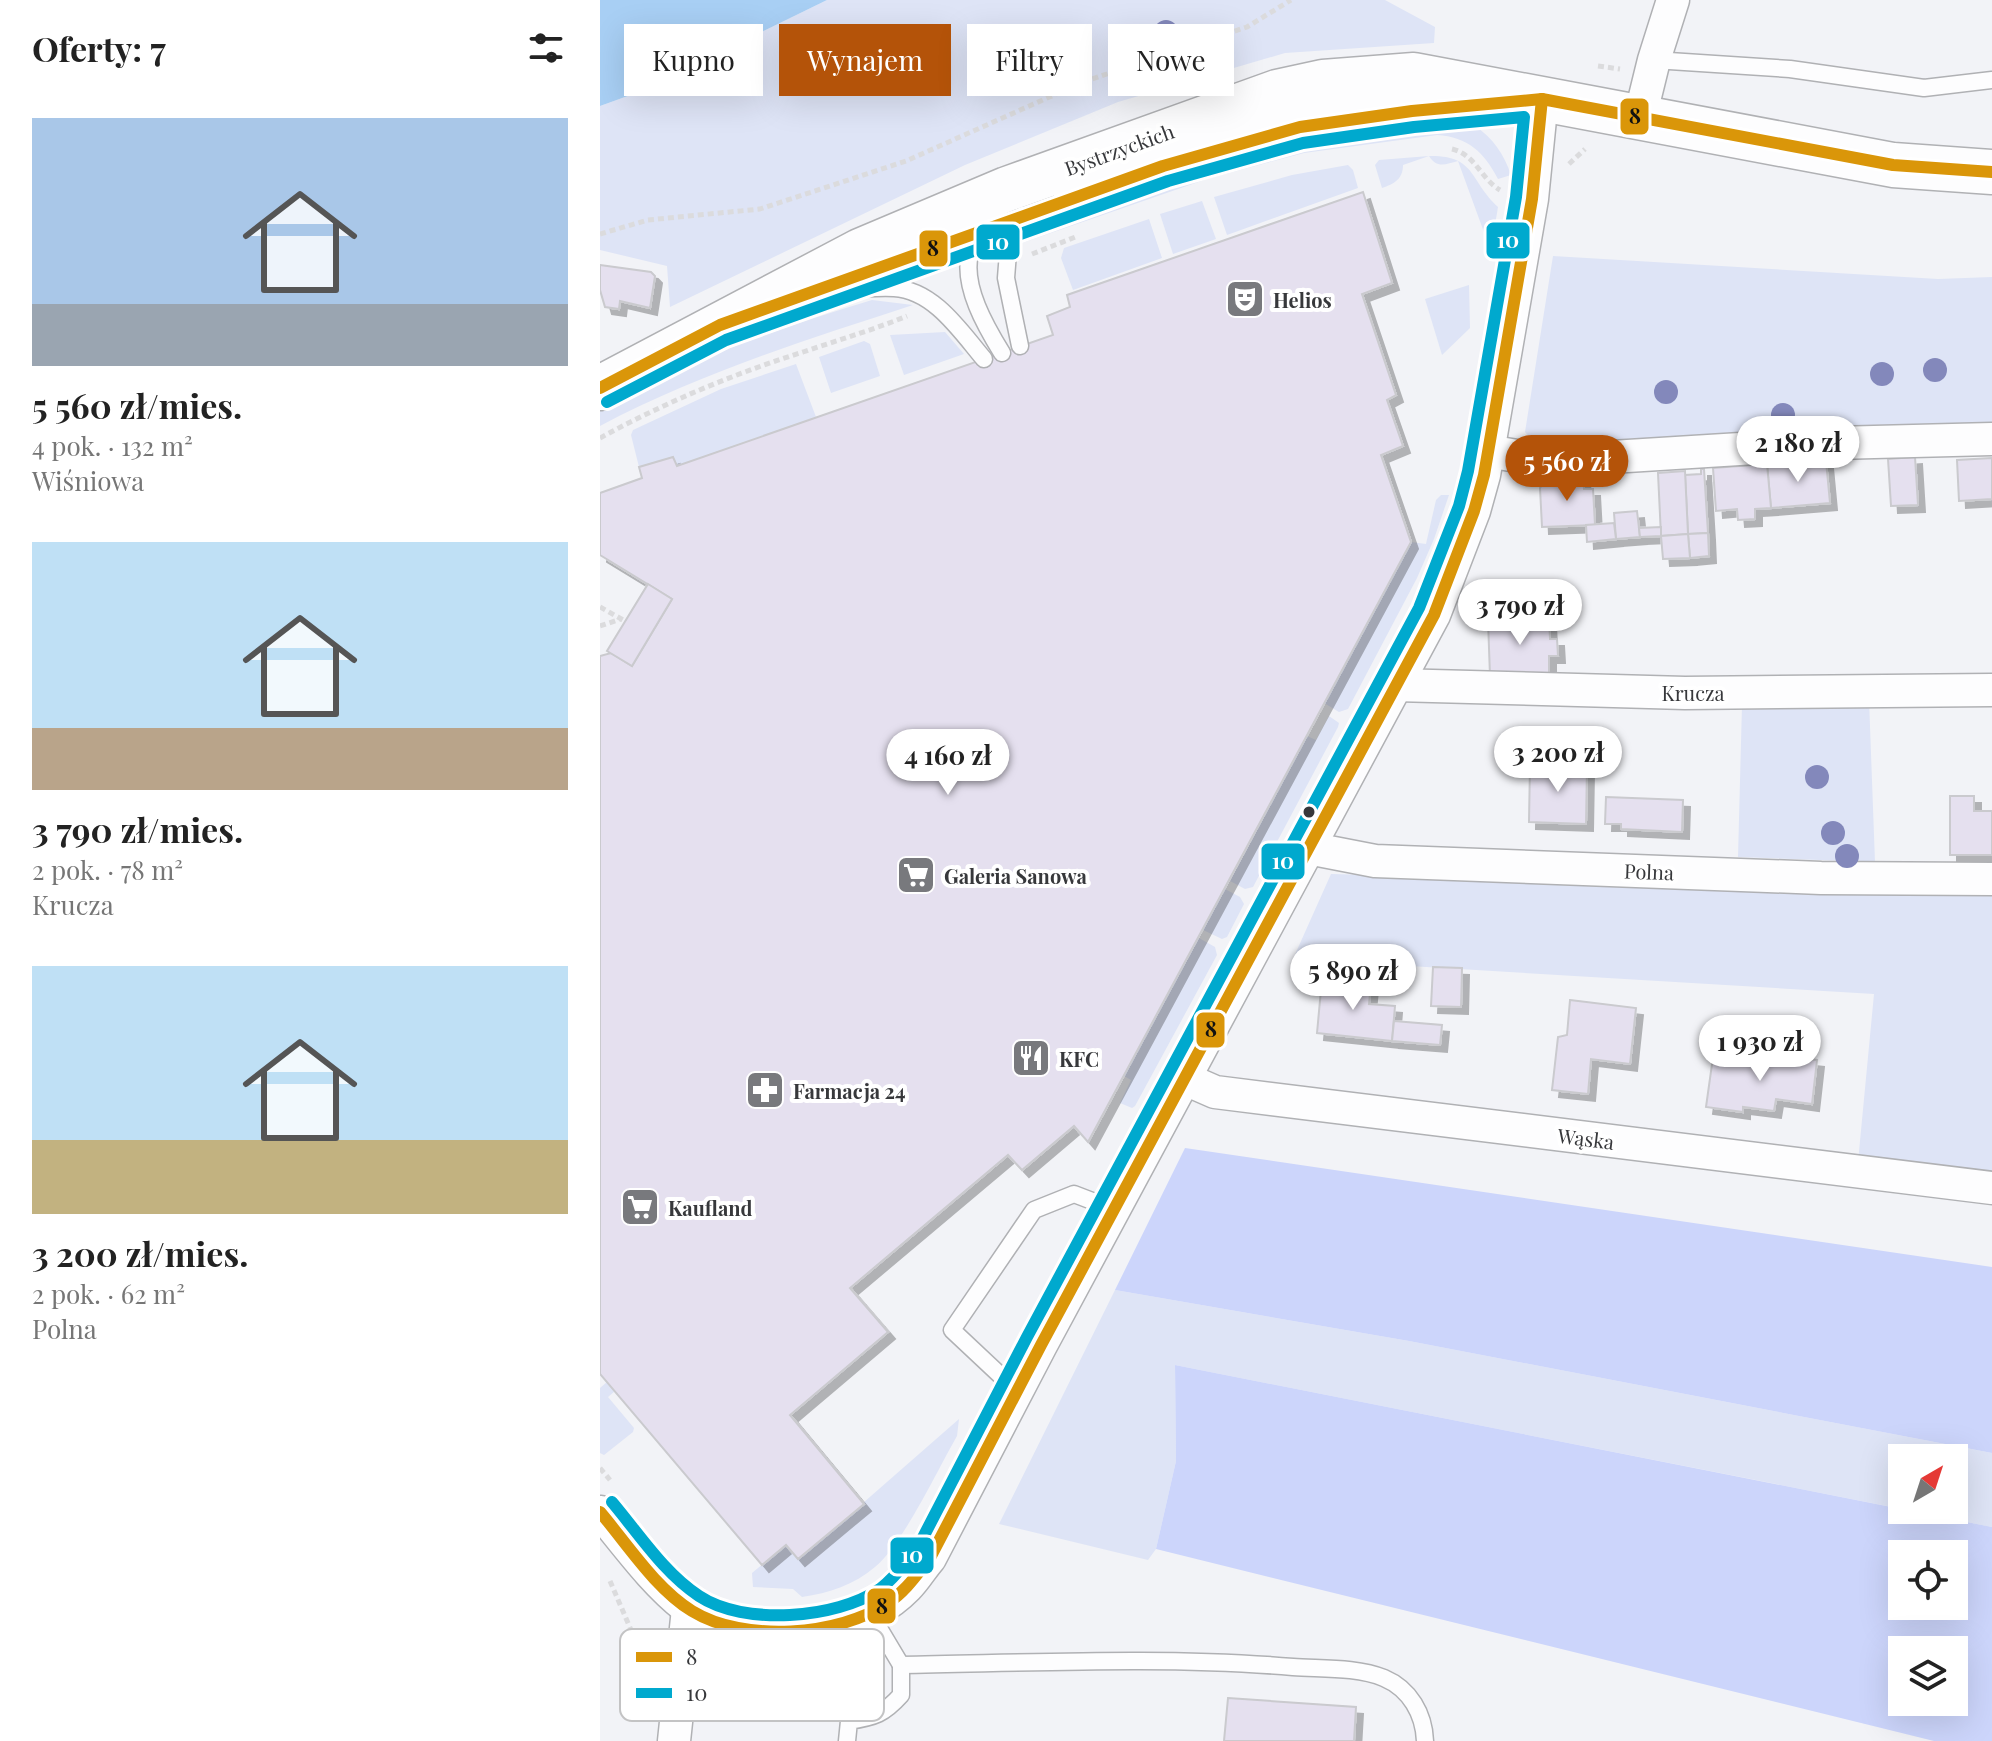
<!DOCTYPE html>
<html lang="pl">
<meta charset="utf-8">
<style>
:root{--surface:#fff;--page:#f6f6f6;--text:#222;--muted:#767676;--accent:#b45309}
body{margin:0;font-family:"Playfair Display",serif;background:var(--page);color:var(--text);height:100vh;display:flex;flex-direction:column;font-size:30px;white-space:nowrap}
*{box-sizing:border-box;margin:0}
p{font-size:26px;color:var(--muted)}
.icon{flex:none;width:44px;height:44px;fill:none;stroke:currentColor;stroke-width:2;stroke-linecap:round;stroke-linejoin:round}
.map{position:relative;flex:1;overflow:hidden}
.panel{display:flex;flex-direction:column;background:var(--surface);width:600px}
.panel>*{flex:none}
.hud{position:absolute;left:24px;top:24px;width:760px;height:72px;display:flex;gap:16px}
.needle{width:52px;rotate:39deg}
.controls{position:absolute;left:1288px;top:1444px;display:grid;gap:16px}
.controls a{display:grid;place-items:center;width:80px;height:80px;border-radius:0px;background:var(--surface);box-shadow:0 8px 32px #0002;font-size:40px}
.price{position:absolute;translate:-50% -68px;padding:0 18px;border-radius:28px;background:#fff;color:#222;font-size:26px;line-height:52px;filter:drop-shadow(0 2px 4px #0008)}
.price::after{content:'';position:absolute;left:50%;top:48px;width:24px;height:18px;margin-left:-12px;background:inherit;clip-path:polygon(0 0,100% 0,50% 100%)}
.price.selected{background:var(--accent);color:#fff}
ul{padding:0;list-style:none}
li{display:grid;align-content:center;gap:16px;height:424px;padding:0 32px}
li span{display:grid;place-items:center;height:248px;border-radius:0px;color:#555}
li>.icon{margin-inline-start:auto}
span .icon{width:144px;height:144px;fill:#fffc;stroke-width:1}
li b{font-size:34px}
h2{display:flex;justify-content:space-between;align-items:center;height:96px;padding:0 32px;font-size:34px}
.chip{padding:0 28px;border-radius:0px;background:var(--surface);box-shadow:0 8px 32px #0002;font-size:28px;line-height:72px}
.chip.selected{background:var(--accent);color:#fff}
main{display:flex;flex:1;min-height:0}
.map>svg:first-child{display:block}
.green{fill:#dee4f6}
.forest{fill:#ccd5fb;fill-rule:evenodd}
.water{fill:#a8cff4}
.building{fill:#e5e0ef;stroke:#cacace;stroke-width:2;filter:url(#shadow)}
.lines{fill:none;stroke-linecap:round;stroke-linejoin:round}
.lane-casing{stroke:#b0b1b4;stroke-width:19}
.street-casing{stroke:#b0b1b4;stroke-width:35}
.secondary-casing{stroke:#b0b1b4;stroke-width:47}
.path{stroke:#dbdbdd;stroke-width:5;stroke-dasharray:6 4;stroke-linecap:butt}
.lane{stroke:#fdfdfe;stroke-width:16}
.street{stroke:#fdfdfe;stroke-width:32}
.secondary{stroke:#fdfdfe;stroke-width:44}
.bus-1-casing{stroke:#fff;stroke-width:18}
.bus-2-casing{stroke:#fff;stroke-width:18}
.bus-1{stroke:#da9609;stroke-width:12}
.bus-2{stroke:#00a9ce;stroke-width:12}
.tree{fill:#8388bb}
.bus-dot{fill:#37383b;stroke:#fff;stroke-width:3}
.labels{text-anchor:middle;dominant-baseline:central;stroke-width:8;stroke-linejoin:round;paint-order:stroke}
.street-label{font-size:20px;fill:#37383b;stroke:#fff}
.poi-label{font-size:20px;font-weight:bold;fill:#37383b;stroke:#fff;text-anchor:start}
.key{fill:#fff;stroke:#c3c3c4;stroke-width:2}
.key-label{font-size:22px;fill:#37383b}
.line-badge{stroke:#fff;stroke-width:3}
.badge-label{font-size:22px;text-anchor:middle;font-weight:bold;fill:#fff}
.pale-badge-label{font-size:22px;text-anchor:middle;font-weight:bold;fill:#111}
</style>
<main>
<section class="panel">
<h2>Oferty: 7<svg class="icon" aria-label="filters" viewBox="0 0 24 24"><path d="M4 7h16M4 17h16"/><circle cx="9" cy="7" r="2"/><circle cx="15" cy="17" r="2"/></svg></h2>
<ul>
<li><span style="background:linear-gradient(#a9c7e8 75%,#9aa5b1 0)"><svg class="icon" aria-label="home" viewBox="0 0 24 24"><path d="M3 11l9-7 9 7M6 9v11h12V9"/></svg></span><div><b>5 560 zł/mies.</b><p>4 pok. · 132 m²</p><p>Wiśniowa</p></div></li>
<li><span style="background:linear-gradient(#bfe0f5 75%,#b9a48a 0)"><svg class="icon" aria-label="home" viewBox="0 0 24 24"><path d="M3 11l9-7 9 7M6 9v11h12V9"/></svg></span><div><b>3 790 zł/mies.</b><p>2 pok. · 78 m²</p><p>Krucza</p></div></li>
<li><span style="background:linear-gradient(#bfe0f5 70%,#c2b280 0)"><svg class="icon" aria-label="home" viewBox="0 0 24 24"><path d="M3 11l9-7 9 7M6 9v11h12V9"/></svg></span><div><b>3 200 zł/mies.</b><p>2 pok. · 62 m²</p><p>Polna</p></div></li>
</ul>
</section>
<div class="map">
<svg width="1392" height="1741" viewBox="0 0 1392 1741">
<defs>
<filter id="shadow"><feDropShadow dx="7" dy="7" stdDeviation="0" flood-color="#0004"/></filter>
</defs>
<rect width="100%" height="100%" fill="#f2f3f7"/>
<!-- green -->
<g class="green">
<path d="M227,0H785L835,27L834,43L685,53L518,102L365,165L70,307L67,266L0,250V106L36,93Z"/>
<path d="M875,126C893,138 904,154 911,175L898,179C884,152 868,137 837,135L704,153L607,179L422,243L427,232L443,217L514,192L662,146Z"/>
<path d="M829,156L803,165C803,179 794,184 782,188L775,165L779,160L829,156C876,155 869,180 898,207C896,218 896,230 885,235L858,161C846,164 837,169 829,156Z"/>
<path d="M748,165L753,170L758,188L627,235L614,197L692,175Z"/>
<path d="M602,201L616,239L573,254L560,214Z"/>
<path d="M549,219L562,258L473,290L461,258L464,248Z"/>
<path d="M953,256L1338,279L1392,277V427L949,446L931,439L925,432Z"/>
<path d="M869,285L870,328L842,355L825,299Z"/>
<path d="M272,300L313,305C206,340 100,373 0,426V409C86,361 178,328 272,300Z"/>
<path d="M345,332L364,354L304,375L290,335Z"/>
<path d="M264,341L270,344L280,376L231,393L219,357Z"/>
<path d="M196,364L216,417L77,466L73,457L39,467L31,435L33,430L121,389Z"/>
<path d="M841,495H849L834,539L817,578L748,709L739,712L724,703L811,542L826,544L836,500Z"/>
<path d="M1269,699L1275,862L1138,857L1142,705Z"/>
<path d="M729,716L739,723L738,727L653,887L645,889L630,881L707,736L716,740Z"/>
<path d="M731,874L1392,891V1182L1258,1162L1274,994L693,959Z"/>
<path d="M625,889L640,897L644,904L627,937L622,939L603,930Z"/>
<path d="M599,938L615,947L617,955L535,1106L532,1108L520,1103L531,1080L524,1076Z"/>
<path d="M515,1290L809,1341L1392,1453V1527L1306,1510H1354V1458H1302V1509L575,1365L576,1461L556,1549L548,1560L399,1524Z"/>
<path d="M7,1382L15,1391L8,1397L34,1428L33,1432L4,1455L0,1453V1388Z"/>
<path d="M359,1419L357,1436C338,1469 303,1544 275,1567C254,1585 229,1593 202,1597L193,1589L153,1587L152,1573L186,1545L199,1559Z"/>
</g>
<!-- forest -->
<g class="forest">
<path d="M585,1148L1392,1267V1453L809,1341L515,1290Z"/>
<path d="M575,1365L1392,1527V1741H1334L556,1549L576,1461ZM1302,1554H1354V1606H1302ZM1302,1650H1354V1702H1302Z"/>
</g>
<!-- water -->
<path class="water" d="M0,0H227L36,93L0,106Z"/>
<!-- building -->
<g class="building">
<path d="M763,192L792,283L762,294L796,395L787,400L803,446L781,455L811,542L488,1142L474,1126L422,1170L408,1155L250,1288L288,1332L190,1415L264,1504L198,1559L186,1545L162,1565L0,1374V656L11,653L32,666L72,599L0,555V493L42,478L39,467L73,457L77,466L453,335L447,316L470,307L467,295Z"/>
<path d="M0,265L51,272L55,276L50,308L20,301L19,309L5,307L0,290Z"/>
<path d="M1315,457L1318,505L1291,506L1288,459Z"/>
<path d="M1392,458V499L1359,501L1357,460Z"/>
<path d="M1226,461L1230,503L1171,508L1167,464Z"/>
<path d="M1167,464L1171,508L1155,509V519L1138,520L1137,509L1116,511L1113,468Z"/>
<path d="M1101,469H1104L1108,533L1088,534L1085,475L1101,474Z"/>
<path d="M1085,471L1088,534L1061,536L1058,473Z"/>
<path d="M983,477L984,489H993L995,525L942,527L940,488L946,479Z"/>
<path d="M1037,511L1040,537L1016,539L1014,513Z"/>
<path d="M1014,523L1016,539L987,542L986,525Z"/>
<path d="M1061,527V536L1040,537L1039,528Z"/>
<path d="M1108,533L1109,556L1090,558L1088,534Z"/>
<path d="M1088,534L1090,558L1063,559L1061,536Z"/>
<path d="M48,584L72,599L32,666L7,651Z"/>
<path d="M949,619L950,639H957L958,656H949V675L890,676L888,620Z"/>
<path d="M930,764L987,765L986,824L929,822Z"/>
<path d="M1350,796H1374V811H1392V855H1350Z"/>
<path d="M1006,797L1083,800L1082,832L1021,829V824H1005Z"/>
<path d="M833,967L862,968L861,1007L831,1006Z"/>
<path d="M722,979L771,984L769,1004L795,1006L792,1041L717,1033Z"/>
<path d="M970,1000L1036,1008L1030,1064L991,1059L988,1094L952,1090L958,1037L967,1035Z"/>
<path d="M794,1021L842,1025L840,1045L792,1041Z"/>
<path d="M1179,1056L1217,1060L1212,1104L1176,1099L1174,1111L1143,1107V1112L1106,1107L1113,1057L1178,1065Z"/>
<path d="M628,1698L756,1707L754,1741H624Z"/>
</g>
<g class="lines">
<!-- lane casing -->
<g class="lane-casing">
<g id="lane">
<path d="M1054,60L1190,69L1324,88L1392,80"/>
<path d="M398,204C389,219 375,237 370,254C362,286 386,327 402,353"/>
<path d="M220,291C244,290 270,287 294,288C334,290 361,332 384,359"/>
<path d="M420,346L406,278L409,240L423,215"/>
<path d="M417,1391L352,1330L434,1210L474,1194L513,1209"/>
<path d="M270,1613L301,1665C429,1663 566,1656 693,1667C722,1669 757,1667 784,1678C810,1689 824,1714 825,1741"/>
<path d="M247,1741L249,1721C275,1717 284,1714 301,1695V1665"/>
</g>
</g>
<!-- street casing -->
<g class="street-casing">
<g id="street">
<path d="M1040,117L1054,60L1073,0"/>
<path d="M887,451L947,461L1235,443L1392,439"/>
<path d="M795,685L1085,693L1392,690"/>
<path d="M708,848L775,861L1221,878L1392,879"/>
<path d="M583,1078L615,1092L1392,1188"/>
<path d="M0,1512C27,1544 52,1580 86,1607C103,1620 127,1625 148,1628C203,1636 266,1629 307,1587C316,1578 322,1567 330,1558L441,1345L834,615L874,511L884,475L932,199L942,99"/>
<path d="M74,1741L88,1609"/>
</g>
</g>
<!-- secondary casing -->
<g class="secondary-casing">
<g id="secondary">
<path d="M476,196L563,166L700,127L812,111L891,104"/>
<path d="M0,388L260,251L407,189L677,92L723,82L814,75L1293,165L1392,172"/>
</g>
</g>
<!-- path -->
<g class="path">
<path d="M998,66L1020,69"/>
<path d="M852,149C876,155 880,178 900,190"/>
<path d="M969,164L985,149"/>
<path d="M0,234L48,220L160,209L306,161L483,82L647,27L691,0"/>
<path d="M432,254L478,236"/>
<path d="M0,438C64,403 133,374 203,352C238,340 273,330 307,316"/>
<path d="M0,607L25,621"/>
<path d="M0,626L21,619"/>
<path d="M0,1468L10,1480"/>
<path d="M10,1581L43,1658L45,1672"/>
<path d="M115,1677L127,1665L135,1661"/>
</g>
<!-- lane -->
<use href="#lane" class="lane"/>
<!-- street -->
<use href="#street" class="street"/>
<!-- secondary -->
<use href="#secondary" class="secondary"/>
<!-- bus-1 casing -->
<g class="bus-1-casing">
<g id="bus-1">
<path d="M0,388L120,325L563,166L700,127L812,111L942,99L1293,165L1392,172"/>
<path d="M0,1512C28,1545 55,1588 92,1611C144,1643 239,1636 288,1603C306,1591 317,1574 330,1558L441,1345L834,615L874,511L884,475L932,199L942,99"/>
</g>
</g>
<!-- bus-2 casing -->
<g class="bus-2-casing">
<path id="bus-2" d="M7,402L126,340L568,181L703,143L814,127L924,117L916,197L868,471L859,506L819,608L427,1337L317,1549C305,1563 295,1578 280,1589C236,1619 144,1626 99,1596C64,1573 39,1534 12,1502"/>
</g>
<!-- bus-1 -->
<use href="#bus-1" class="bus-1"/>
<!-- bus-2 -->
<use href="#bus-2" class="bus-2"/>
</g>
<!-- trees -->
<g class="tree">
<circle cx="566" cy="32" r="12"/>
<circle cx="1335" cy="370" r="12"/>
<circle cx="1282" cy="374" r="12"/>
<circle cx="1066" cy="392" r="12"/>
<circle cx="1183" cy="415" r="12"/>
<circle cx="1217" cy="777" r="12"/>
<circle cx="1233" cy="833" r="12"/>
<circle cx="1247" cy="856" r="12"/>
</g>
<!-- icons -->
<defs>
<g id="theatre-square" transform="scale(2)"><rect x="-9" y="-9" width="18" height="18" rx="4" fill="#78797d" stroke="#fff"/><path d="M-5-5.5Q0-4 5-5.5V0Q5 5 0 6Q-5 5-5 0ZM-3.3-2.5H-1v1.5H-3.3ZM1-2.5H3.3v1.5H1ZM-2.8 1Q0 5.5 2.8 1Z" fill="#fff"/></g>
<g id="supermarket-square" transform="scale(2)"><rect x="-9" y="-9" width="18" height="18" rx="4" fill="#78797d" stroke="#fff"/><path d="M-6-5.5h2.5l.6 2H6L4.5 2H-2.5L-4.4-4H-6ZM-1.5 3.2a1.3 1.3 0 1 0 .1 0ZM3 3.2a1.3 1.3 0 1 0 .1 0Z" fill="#fff"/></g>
<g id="restaurant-square" transform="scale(2)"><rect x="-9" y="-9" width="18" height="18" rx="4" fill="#78797d" stroke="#fff"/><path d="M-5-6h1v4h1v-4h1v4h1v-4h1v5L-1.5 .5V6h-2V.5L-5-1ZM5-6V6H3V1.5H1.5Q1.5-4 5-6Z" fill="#fff"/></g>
<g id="pharmacy-square" transform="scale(2)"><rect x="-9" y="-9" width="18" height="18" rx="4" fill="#78797d" stroke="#fff"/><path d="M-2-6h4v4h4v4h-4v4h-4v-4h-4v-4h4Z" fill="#fff"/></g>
</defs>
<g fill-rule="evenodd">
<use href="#theatre-square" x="645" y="299"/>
<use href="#supermarket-square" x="316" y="875"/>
<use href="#restaurant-square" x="431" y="1058"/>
<use href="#pharmacy-square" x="165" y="1090"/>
<use href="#supermarket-square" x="40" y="1207"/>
</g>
<!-- markers -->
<circle class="bus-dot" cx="709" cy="812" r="7"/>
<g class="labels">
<!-- street labels -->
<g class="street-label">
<text transform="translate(519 149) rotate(-20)">Bystrzyckich</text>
<text x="1093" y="692">Krucza</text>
<text transform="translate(1049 871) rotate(2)">Polna</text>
<text transform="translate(986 1138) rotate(7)">Wąska</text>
</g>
<!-- poi labels -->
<g class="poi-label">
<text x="673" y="299">Helios</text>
<text x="344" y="875">Galeria Sanowa</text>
<text x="459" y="1058">KFC</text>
<text x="193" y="1090">Farmacja 24</text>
<text x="68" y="1207">Kaufland</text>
</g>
</g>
<!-- legend -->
<rect x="20" y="1629" width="264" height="92" rx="12" class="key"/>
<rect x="36" y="1652" width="36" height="10" fill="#da9609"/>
<rect x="36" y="1688" width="36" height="10" fill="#00a9ce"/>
<g class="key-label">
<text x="86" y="1665">8</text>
<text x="86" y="1701">10</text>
</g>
<g class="line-badge">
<rect x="1019" y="97" width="31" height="39" rx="8" fill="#da9609"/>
<rect x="885" y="221" width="46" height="39" rx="8" fill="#00a9ce"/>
<rect x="375" y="223" width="46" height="38" rx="8" fill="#00a9ce"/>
<rect x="318" y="229" width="31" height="39" rx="8" fill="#da9609"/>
<rect x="660" y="842" width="46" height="39" rx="8" fill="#00a9ce"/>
<rect x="595" y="1011" width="31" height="38" rx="8" fill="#da9609"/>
<rect x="289" y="1536" width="46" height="39" rx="8" fill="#00a9ce"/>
<rect x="266" y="1587" width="31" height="38" rx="8" fill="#da9609"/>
</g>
<g class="badge-label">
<text x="908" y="248">10</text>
<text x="398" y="250">10</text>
<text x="683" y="869">10</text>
<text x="312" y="1563">10</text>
</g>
<g class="pale-badge-label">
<text x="1035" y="124">8</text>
<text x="333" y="256">8</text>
<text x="611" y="1037">8</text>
<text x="282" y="1614">8</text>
</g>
</svg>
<div class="controls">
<a><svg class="needle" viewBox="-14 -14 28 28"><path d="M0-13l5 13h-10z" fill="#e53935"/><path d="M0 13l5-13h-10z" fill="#767676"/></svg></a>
<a><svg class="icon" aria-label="locate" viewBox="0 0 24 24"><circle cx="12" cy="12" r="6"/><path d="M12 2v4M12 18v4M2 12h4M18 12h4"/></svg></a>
<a><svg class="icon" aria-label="layers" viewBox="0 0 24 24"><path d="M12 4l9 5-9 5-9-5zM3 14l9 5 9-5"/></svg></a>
</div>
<b class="price" style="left:1198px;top:484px">2 180 zł</b>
<b class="price selected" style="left:967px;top:503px">5 560 zł</b>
<b class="price" style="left:920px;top:647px">3 790 zł</b>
<b class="price" style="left:958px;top:794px">3 200 zł</b>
<b class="price" style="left:348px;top:797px">4 160 zł</b>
<b class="price" style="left:753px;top:1012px">5 890 zł</b>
<b class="price" style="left:1160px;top:1083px">1 930 zł</b>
<div class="hud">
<a class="chip">Kupno</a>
<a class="chip selected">Wynajem</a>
<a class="chip">Filtry</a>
<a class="chip">Nowe</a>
</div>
</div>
</main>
